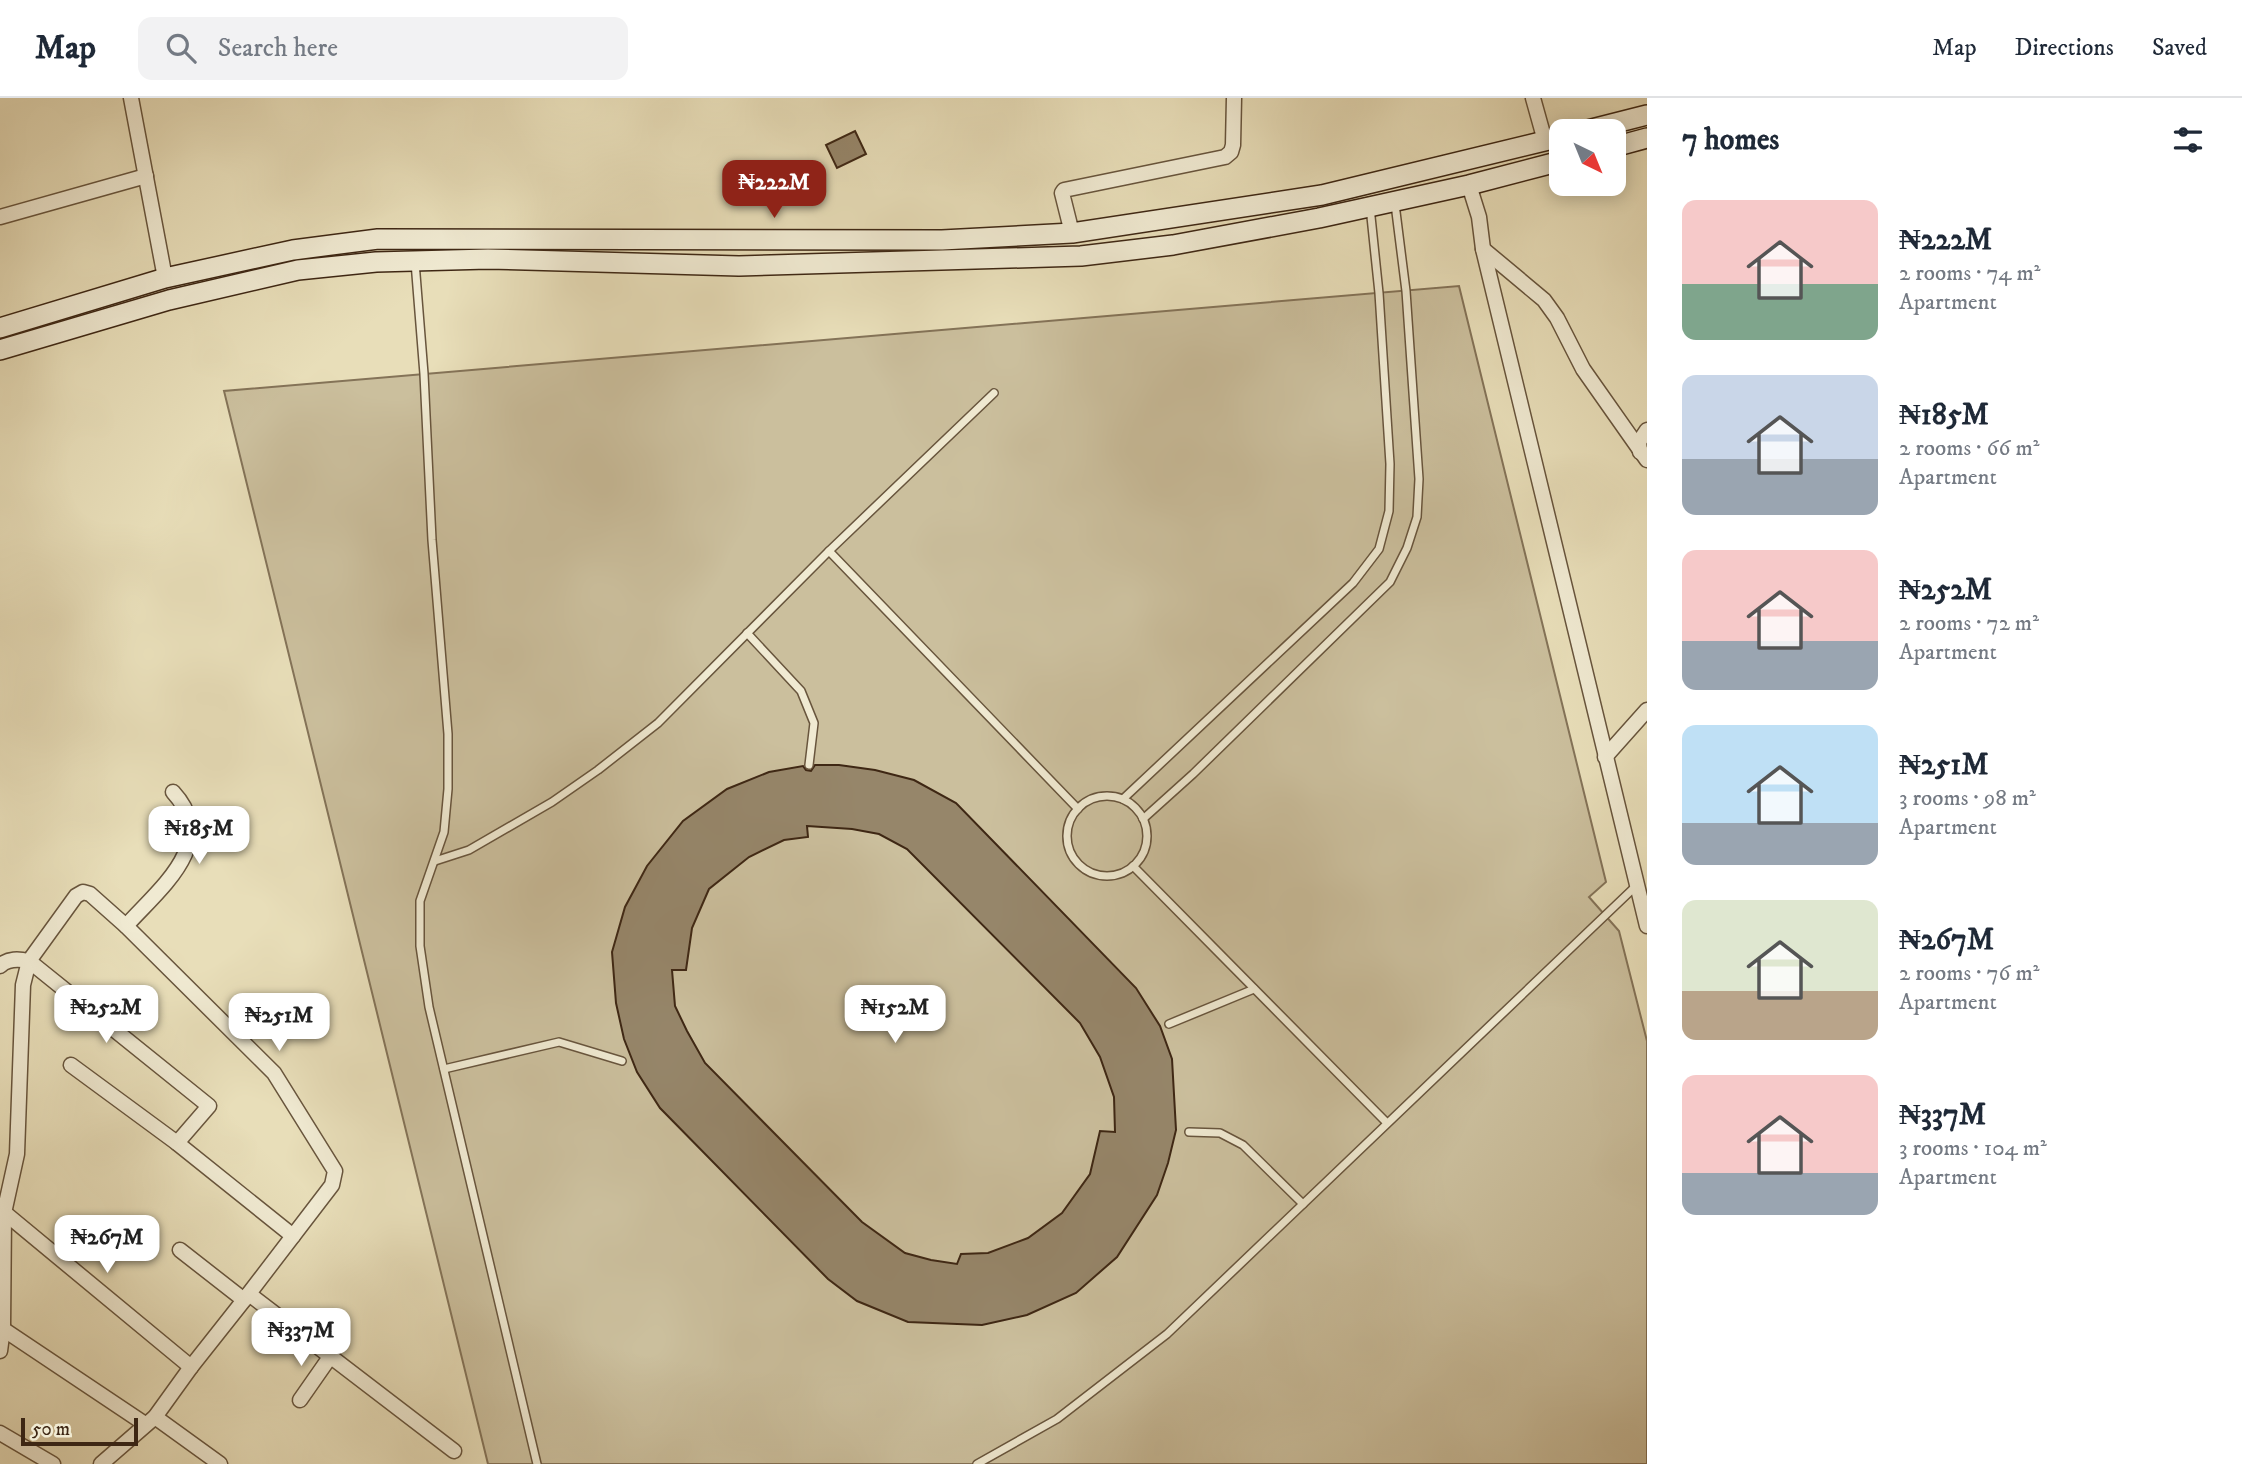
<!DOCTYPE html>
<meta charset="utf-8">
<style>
:root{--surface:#fff;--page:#f2f2f3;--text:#1f2937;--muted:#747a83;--line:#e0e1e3;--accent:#8f2418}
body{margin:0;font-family:"IM FELL DW Pica",serif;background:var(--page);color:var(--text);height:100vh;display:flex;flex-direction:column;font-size:26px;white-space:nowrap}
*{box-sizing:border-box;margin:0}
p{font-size:23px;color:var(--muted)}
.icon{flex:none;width:38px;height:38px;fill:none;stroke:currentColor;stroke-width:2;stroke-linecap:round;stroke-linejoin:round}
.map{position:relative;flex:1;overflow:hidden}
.side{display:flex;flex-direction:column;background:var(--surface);width:595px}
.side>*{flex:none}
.needle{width:46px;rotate:137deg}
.buttons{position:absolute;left:1549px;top:21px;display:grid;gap:14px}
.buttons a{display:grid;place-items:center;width:77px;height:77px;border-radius:14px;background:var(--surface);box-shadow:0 4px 18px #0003;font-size:35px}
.scale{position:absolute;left:21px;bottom:18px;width:117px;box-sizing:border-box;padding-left:7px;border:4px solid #3e2714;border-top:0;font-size:19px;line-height:24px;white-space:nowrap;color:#3e2714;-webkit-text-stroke:5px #f0ead2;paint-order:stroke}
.price{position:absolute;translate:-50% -60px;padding:0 16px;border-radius:14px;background:#fff;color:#222;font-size:23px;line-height:46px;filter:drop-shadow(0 2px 4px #0008)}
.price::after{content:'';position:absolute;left:50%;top:42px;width:21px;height:16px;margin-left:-10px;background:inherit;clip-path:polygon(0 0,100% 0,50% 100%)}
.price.selected{background:var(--accent);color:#fff}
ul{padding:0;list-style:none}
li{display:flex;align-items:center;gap:21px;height:175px;padding:0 35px}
li span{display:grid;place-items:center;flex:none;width:196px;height:140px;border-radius:14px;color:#555}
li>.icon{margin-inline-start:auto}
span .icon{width:84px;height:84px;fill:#fffc;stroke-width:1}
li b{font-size:30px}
h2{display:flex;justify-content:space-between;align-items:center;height:84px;padding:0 35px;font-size:30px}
header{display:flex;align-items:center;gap:42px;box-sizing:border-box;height:98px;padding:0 35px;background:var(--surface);border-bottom:2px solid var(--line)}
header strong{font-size:33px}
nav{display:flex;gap:38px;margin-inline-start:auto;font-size:24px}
.search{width:490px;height:63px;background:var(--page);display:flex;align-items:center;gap:18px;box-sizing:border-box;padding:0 24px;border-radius:14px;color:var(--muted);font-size:26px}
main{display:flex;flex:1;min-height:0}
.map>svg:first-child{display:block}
.green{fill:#cbbf9d;stroke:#847358;stroke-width:2}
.building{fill:#96866a;stroke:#3e2714;stroke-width:2;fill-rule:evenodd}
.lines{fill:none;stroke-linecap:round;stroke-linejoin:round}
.service-casing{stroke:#68553d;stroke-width:10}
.minor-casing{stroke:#68553d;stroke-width:17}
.secondary-casing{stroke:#3e2714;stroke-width:22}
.service{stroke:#f0ead2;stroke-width:7}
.minor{stroke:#f0ead2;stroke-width:14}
.secondary{stroke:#f0ead2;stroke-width:19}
</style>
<header>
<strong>Map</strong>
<div class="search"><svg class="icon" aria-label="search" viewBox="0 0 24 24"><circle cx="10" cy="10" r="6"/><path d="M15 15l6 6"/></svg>Search here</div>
<nav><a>Map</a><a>Directions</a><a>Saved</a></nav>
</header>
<main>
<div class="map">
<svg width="1647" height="1366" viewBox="0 0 1647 1366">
<rect width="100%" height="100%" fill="#e8deb9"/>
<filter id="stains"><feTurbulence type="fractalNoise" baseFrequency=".00286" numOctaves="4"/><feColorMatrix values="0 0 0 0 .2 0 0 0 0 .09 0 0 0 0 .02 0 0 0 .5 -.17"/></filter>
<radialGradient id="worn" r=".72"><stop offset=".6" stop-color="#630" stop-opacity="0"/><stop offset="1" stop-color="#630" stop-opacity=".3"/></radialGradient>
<!-- green -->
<path class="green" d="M1459,188L1606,784L1589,799L1619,833L1647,943V1366H488L224,293Z"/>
<!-- building -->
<g class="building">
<path d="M855,33L866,56L837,70L826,47Z"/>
<path d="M815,667H839L875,672L914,682L956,705L1136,890L1160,928L1172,961L1176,1032L1168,1065L1157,1097L1117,1159L1076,1195L1027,1217L982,1227L908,1224L857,1203L828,1181L660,1010L637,974L624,941L616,905L612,854L625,809L647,768L683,723L727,691L769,674L803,668L806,672L811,673ZM807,728L852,731L879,736L907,751L1080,925L1100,959L1114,999L1115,1034L1100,1033L1090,1076L1062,1115L1028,1140L988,1155L961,1156L957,1166L931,1162L905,1155L862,1124L705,965L687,933L675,908L672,872H686L692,830L709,791L749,759L784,742L808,739Z"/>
</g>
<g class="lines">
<!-- service casing -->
<g class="service-casing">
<g id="service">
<path d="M415,164L424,276L432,442L448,636V691L444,734L420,803V848L429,909L537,1366"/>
<path d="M829,453L1078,711"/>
<path d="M747,535L801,593L814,625L809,667"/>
<circle cx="1107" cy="738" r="40"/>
<path d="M1123,701L1353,485L1379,451L1389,413L1390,366L1379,195L1370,109"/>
<path d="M1143,721L1193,676L1390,484L1407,450L1417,419L1419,381L1406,193L1395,106"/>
<path d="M435,763L469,752L552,704L598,672L658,625L829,453L994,295"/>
<path d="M1133,768L1387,1025"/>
<path d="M1169,926L1254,891"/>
<path d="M444,971L559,944L622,963"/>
<path d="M1189,1034L1220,1035L1243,1047L1303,1106"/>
<path d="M977,1366L1057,1321L1167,1236L1637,787"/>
</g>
</g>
<!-- minor casing -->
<g class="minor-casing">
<g id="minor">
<path d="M131,0L165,180"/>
<path d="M1533,0L1545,43"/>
<path d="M1469,87L1479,119L1483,151L1647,828"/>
<path d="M0,119L146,78"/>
<path d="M1072,135L1062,95L1064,92L1225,59L1231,54L1233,47L1234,0"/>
<path d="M1483,151L1544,202L1557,220L1583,271L1647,362"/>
<path d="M1640,354L1639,344L1647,332"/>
<path d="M1605,659L1647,612"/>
<path d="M126,828C159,791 220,745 173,694"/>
<path d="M0,868C8,860 19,861 29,863L76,798L83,794L90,796L126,828L274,975L335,1073L332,1087L244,1202L191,1269L155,1319L101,1366"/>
<path d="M71,967L177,1045L293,1138"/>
<path d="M0,1111L191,1269"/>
<path d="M180,1152L244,1202"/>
<path d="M249,1196L454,1353"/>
<path d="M0,1229L145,1326"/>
<path d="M0,1253L3,1230L4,1115L17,1056L23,887L29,863L209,1008L177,1045"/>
<path d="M300,1302L330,1259"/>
<path d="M155,1319L220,1366"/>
<path d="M0,1335L53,1366"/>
</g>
</g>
<!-- secondary casing -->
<g class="secondary-casing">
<g id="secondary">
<path d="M1584,33L1647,17"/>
<path d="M1614,49L1647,40"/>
<path d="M0,230L165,180L293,152L378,141L942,142L1072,135L1322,97L1561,39"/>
<path d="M0,252L169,202L298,172L376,164L488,161L739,168L1081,158L1173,147L1319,120L1469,87L1561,63"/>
</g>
</g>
<!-- service -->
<use href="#service" class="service"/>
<!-- minor -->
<use href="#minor" class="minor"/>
<!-- secondary -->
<use href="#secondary" class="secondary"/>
</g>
<rect width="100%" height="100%" filter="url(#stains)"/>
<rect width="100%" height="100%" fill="url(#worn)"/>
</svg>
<div class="buttons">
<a><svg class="needle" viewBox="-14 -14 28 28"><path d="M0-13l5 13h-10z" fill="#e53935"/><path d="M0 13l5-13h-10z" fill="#747a83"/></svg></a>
</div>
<div class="scale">50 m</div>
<b class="price selected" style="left:774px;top:122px">₦222M</b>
<b class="price" style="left:199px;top:768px">₦185M</b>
<b class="price" style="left:106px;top:947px">₦252M</b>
<b class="price" style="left:895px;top:947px">₦152M</b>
<b class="price" style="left:279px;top:955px">₦251M</b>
<b class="price" style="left:107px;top:1177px">₦267M</b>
<b class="price" style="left:301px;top:1270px">₦337M</b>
</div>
<section class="side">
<h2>7 homes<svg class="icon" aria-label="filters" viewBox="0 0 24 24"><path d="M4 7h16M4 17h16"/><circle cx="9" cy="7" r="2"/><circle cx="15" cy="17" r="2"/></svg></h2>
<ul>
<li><span style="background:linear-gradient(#f6c9c9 60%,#7fa58c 0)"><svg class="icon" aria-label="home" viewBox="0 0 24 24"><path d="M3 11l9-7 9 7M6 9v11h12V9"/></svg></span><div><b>₦222M</b><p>2 rooms · 74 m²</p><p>Apartment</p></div></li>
<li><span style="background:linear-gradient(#c9d6e8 60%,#9aa5b1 0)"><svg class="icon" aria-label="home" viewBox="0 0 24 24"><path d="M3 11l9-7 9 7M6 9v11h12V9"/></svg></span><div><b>₦185M</b><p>2 rooms · 66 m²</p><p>Apartment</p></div></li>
<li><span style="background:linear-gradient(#f6c9c9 65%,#9aa5b1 0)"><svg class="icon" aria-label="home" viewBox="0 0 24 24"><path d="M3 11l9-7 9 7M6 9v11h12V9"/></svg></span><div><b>₦252M</b><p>2 rooms · 72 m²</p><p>Apartment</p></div></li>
<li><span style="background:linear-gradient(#bfe0f5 70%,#9aa5b1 0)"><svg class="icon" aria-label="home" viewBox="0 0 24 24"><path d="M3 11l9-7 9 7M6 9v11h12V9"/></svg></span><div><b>₦251M</b><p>3 rooms · 98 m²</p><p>Apartment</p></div></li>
<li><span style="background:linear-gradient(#dfe7d0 65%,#b9a48a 0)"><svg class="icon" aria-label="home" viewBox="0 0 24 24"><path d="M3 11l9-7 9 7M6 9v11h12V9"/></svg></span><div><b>₦267M</b><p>2 rooms · 76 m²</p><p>Apartment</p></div></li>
<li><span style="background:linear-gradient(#f6c9c9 70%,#9aa5b1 0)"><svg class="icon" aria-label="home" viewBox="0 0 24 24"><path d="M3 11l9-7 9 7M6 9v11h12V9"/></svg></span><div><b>₦337M</b><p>3 rooms · 104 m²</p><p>Apartment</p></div></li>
</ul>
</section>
</main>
